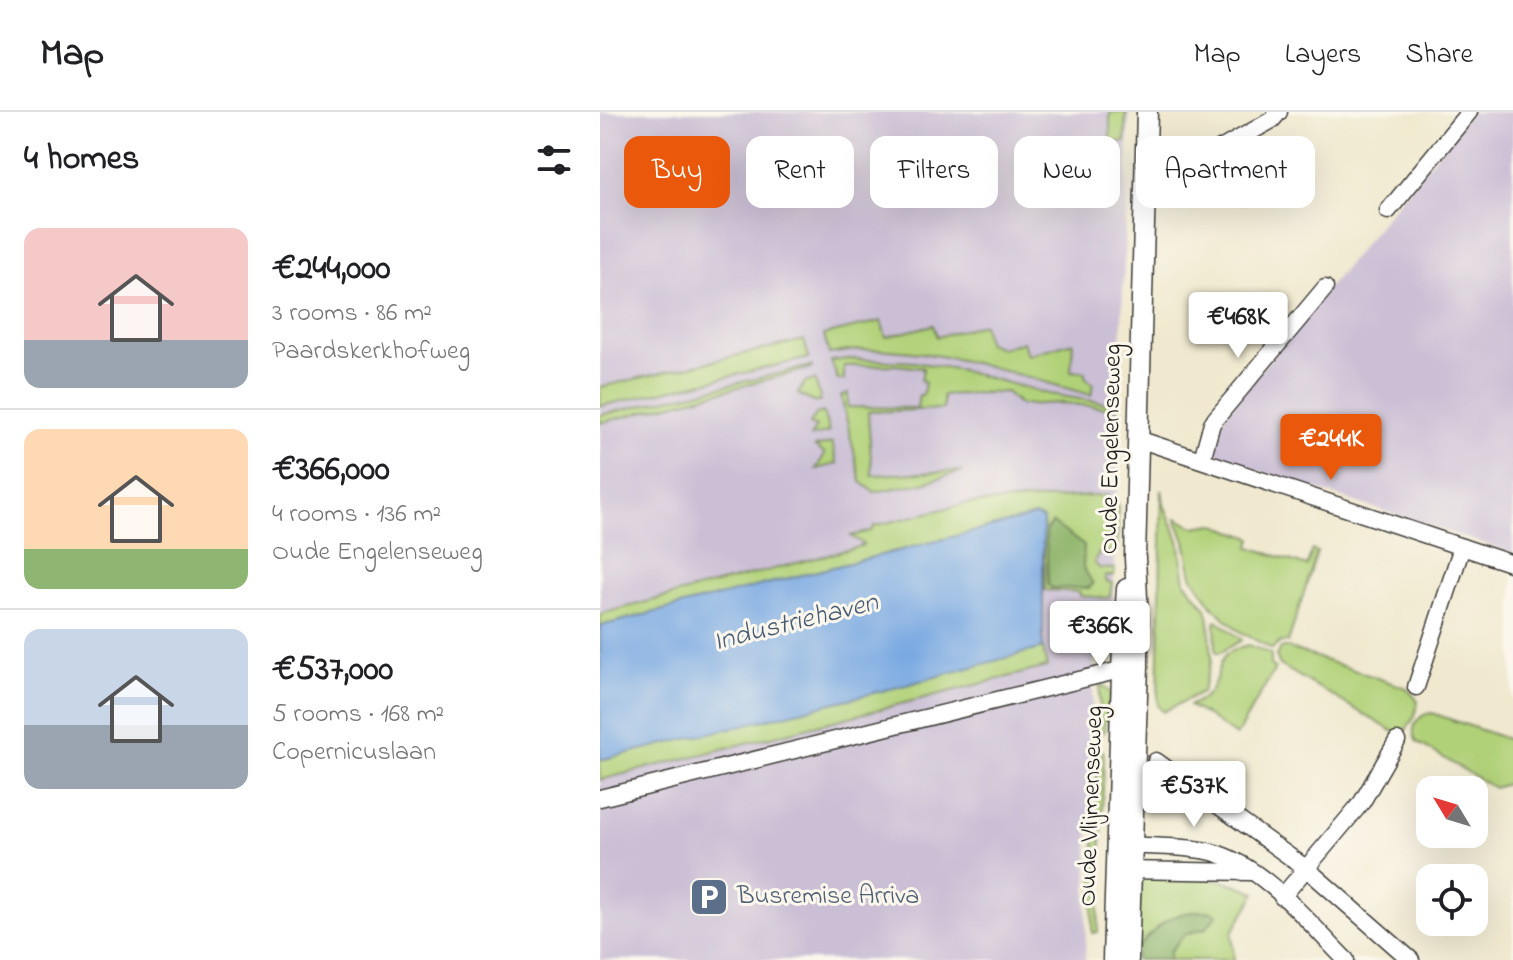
<!DOCTYPE html>
<meta charset="utf-8">
<style>
:root{--surface:#fff;--page:#f2f2f2;--text:#202124;--muted:#757577;--line:#e0e0e0;--accent:#ea580c}
body{margin:0;font-family:"Indie Flower",sans-serif;background:var(--page);color:var(--text);height:100vh;display:flex;flex-direction:column;font-size:30px;white-space:nowrap}
*{box-sizing:border-box;margin:0}
p{font-size:26px;color:var(--muted)}
.icon{flex:none;width:44px;height:44px;fill:none;stroke:currentColor;stroke-width:2;stroke-linecap:round;stroke-linejoin:round}
.map{position:relative;flex:1;overflow:hidden}
.details{display:flex;flex-direction:column;background:var(--surface);width:600px}
.details>*{flex:none}
.banner{position:absolute;left:24px;top:24px;width:760px;height:72px;display:flex;gap:16px}
.needle{width:52px;rotate:308deg}
.fabs{position:absolute;left:816px;top:664px;display:grid;gap:16px}
.fabs a{display:grid;place-items:center;width:72px;height:72px;border-radius:16px;background:var(--surface);box-shadow:0 8px 32px #0002;font-size:40px}
.price{position:absolute;translate:-50% -68px;padding:0 18px;border-radius:8px;background:#fff;color:#222;font-size:26px;line-height:52px;filter:drop-shadow(0 2px 4px #0008)}
.price::after{content:'';position:absolute;left:50%;top:48px;width:24px;height:18px;margin-left:-12px;background:inherit;clip-path:polygon(0 0,100% 0,50% 100%)}
.price.active{background:var(--accent);color:#fff}
ul{padding:0;list-style:none}
li{display:flex;align-items:center;gap:24px;height:200px;padding:0 24px}
li+li{border-top:2px solid var(--line)}
li span{display:grid;place-items:center;flex:none;width:224px;height:160px;border-radius:16px;color:#555}
li>.icon{margin-inline-start:auto}
span .icon{width:96px;height:96px;fill:#fffc;stroke-width:1}
li b{font-size:34px}
h2{display:flex;justify-content:space-between;align-items:center;height:96px;padding:0 24px;font-size:34px}
.chip{padding:0 28px;border-radius:16px;background:var(--surface);box-shadow:0 8px 32px #0002;font-size:28px;line-height:72px}
.chip.active{background:var(--accent);color:#fff}
header{display:flex;align-items:center;gap:48px;box-sizing:border-box;height:112px;padding:0 40px;background:var(--surface);border-bottom:2px solid var(--line)}
header strong{font-size:38px}
nav{display:flex;gap:44px;margin-inline-start:auto;font-size:28px}
main{display:flex;flex:1;min-height:0}
.map>svg:first-child{display:block}
.industrial{fill:#cbbfd5}
.green{fill:#b1d178;stroke:#66764a;stroke-width:2}
.forest{fill:#8cb368;stroke:#546842;stroke-width:2}
.water{fill:#78a8e2;stroke:#4a627f;stroke-width:2}
.lines{fill:none;stroke-linecap:round;stroke-linejoin:round}
.minor-casing{stroke:#3c3b37;stroke-width:19}
.tertiary-casing{stroke:#3c3b37;stroke-width:23}
.minor{stroke:#fff;stroke-width:16}
.tertiary{stroke:#fff;stroke-width:20}
.labels{text-anchor:middle;dominant-baseline:central;stroke-width:6;stroke-linejoin:round;paint-order:stroke}
.street-label{font-size:26px;fill:#1c1c1c;stroke:#fbf7ec}
.service-label{font-size:26px;fill:#4e5e75;stroke:#fbf7ec;text-anchor:start}
.water-label{font-size:28px;font-style:italic;fill:#455b75;stroke:#fbf7ec}
</style>
<header>
<strong>Map</strong>
<nav><a>Map</a><a>Layers</a><a>Share</a></nav>
</header>
<main>
<section class="details">
<h2>4 homes<svg class="icon" aria-label="filters" viewBox="0 0 24 24"><path d="M4 7h16M4 17h16"/><circle cx="9" cy="7" r="2"/><circle cx="15" cy="17" r="2"/></svg></h2>
<ul>
<li><span style="background:linear-gradient(#f6c9c9 70%,#9aa5b1 0)"><svg class="icon" aria-label="home" viewBox="0 0 24 24"><path d="M3 11l9-7 9 7M6 9v11h12V9"/></svg></span><div><b>€244,000</b><p>3 rooms · 86 m²</p><p>Paardskerkhofweg</p></div></li>
<li><span style="background:linear-gradient(#ffd9b3 75%,#8fb573 0)"><svg class="icon" aria-label="home" viewBox="0 0 24 24"><path d="M3 11l9-7 9 7M6 9v11h12V9"/></svg></span><div><b>€366,000</b><p>4 rooms · 136 m²</p><p>Oude Engelenseweg</p></div></li>
<li><span style="background:linear-gradient(#c9d6e8 60%,#9aa5b1 0)"><svg class="icon" aria-label="home" viewBox="0 0 24 24"><path d="M3 11l9-7 9 7M6 9v11h12V9"/></svg></span><div><b>€537,000</b><p>5 rooms · 168 m²</p><p>Copernicuslaan</p></div></li>
</ul>
</section>
<div class="map">
<svg width="913" height="848" viewBox="0 0 913 848">
<rect width="100%" height="100%" fill="#fbf7ec"/>
<filter id="ink" filterUnits="userSpaceOnUse"><feTurbulence type="fractalNoise" baseFrequency=".0125" numOctaves="2"/><feDisplacementMap in="SourceGraphic" scale="16" xChannelSelector="R" yChannelSelector="G"/><feConvolveMatrix kernelMatrix="1 2 1 2 8 2 1 2 1" color-interpolation-filters="sRGB"/></filter>
<filter id="wash" filterUnits="userSpaceOnUse"><feTurbulence type="fractalNoise" baseFrequency=".006" numOctaves="4" result="noise"/><feDisplacementMap in="SourceGraphic" scale="32" xChannelSelector="R" yChannelSelector="G"/><feGaussianBlur stdDeviation="1.8" result="paint"/><feColorMatrix in="noise" values="0 0 0 0 0 0 0 0 0 0 0 0 0 0 0 0 0 1.4 0 .05"/><feComposite in="paint" operator="in"/></filter>
<g filter="url(#wash)">
<rect width="100%" height="100%" fill="#f0e9cf"/>
<!-- industrial -->
<g class="industrial">
<path d="M0,0H529L511,540L494,547L485,848H0V647L435,404L0,514Z"/>
<path d="M871,0H913V441L626,348L612,335L625,303Z"/>
</g>
<!-- green -->
<g class="green">
<path d="M510,0H526L525,30L510,29Z"/>
<path d="M281,209L286,225L333,213L337,225L383,212L387,231L401,236L423,230L427,243L473,230L471,259L485,260V265L493,272L491,283C411,262 312,225 229,242L224,223Z"/>
<path d="M204,228L209,246L0,294V275Z"/>
<path d="M248,247L314,250L355,257L449,282L517,293V297L461,291L420,293L406,280L343,283V297L268,300L272,363L363,359L323,371L274,380L261,370L241,284L248,281V295L317,296L319,283H323L325,270L321,269L323,256L295,253L244,254V268H238L231,249Z"/>
<path d="M211,254L212,256L0,311V303Z"/>
<path d="M215,268L221,289L215,291L198,282L204,271Z"/>
<path d="M223,300L229,320L210,325L216,315L210,312L216,302Z"/>
<path d="M232,331L237,352L216,357L225,342L215,335Z"/>
<path d="M562,378L564,393L579,428L585,470L606,496L609,508L612,548L602,580L563,600L558,594Z"/>
<path d="M508,383V387H515L518,392L517,440H500L494,450L499,456L515,457L514,464H506V469L512,471L510,484L507,486L480,484V480L445,478L443,407L435,404L0,514V502L262,434L263,432L251,424L271,419L274,414L364,392Z"/>
<path d="M576,406L594,415L613,412L652,426L650,435L707,454L712,438L717,440L688,530H681L672,537L639,519L613,495L592,464L585,429Z"/>
<path d="M617,508L642,528L619,541L616,539L615,510Z"/>
<path d="M649,533L671,542V553L675,557L636,624L603,601L589,594C597,590 605,586 610,579C625,557 611,541 649,533Z"/>
<path d="M443,536L447,555L0,668V648Z"/>
<path d="M681,536H689L807,576L818,589L815,604L806,618L794,620L680,553L676,544Z"/>
<path d="M500,572L511,580C510,595 504,607 504,621L499,619Z"/>
<path d="M832,601L913,629V670L894,676L817,630C809,617 817,602 832,601Z"/>
<path d="M498,637L503,639L504,645L498,820L492,821Z"/>
<path d="M541,765C579,765 621,762 656,781L632,821L634,848H569L570,839L585,822L606,816L616,803L614,800C572,796 564,811 536,837Z"/>
</g>
<!-- forest -->
<g class="forest">
<path d="M453,411L484,434L483,455L493,472L489,476H451L448,472L446,417Z"/>
<path d="M603,799L614,800L617,803L606,816L585,822L570,839L569,848H535L536,837C559,813 567,801 603,799Z"/>
</g>
<!-- water -->
<path class="water" d="M435,404L443,407V536L302,574L0,648V514Z"/>
</g>
<g filter="url(#ink)">
<g class="lines">
<!-- minor casing -->
<g class="minor-casing">
<g id="minor">
<path d="M545,62L578,61L672,8L679,0"/>
<path d="M788,99L869,0"/>
<path d="M538,327L913,452"/>
<path d="M602,347L612,311L725,176"/>
<path d="M816,575L862,435"/>
<path d="M556,649L707,757L811,848"/>
<path d="M0,686L532,555"/>
<path d="M520,732C551,736 582,733 612,740C663,753 710,812 746,848"/>
<path d="M521,758L651,760"/>
<path d="M682,785L762,690L797,629"/>
</g>
</g>
<!-- tertiary casing -->
<g class="tertiary-casing">
<g id="tertiary">
<path d="M513,848L523,532L527,477"/>
<path d="M528,848L538,554V506L535,446L547,0"/>
</g>
</g>
<!-- minor -->
<use href="#minor" class="minor"/>
<!-- tertiary -->
<use href="#tertiary" class="tertiary"/>
</g>
</g>
<!-- icons -->
<defs>
<g id="parking-square" transform="scale(2)"><rect x="-9" y="-9" width="18" height="18" rx="4" fill="#5c6f8a" stroke="#fbf7ec"/><path d="M-3.5-5.5H1a3.5 3.5 0 0 1 0 7H-1V5.5H-3.5ZM-1-3.4V-.6H.8a1.4 1.4 0 0 0 0-2.8Z" fill="#fff"/></g>
</defs>
<g fill-rule="evenodd">
<use href="#parking-square" x="109" y="785"/>
</g>
<g class="labels">
<!-- street labels -->
<g class="street-label">
<text transform="translate(512 337) rotate(-89)">Oude Engelenseweg</text>
<text transform="translate(492 694) rotate(-88)">Oude Vlijmenseweg</text>
</g>
<!-- service labels -->
<g class="service-label">
<text x="137" y="785">Busremise Arriva</text>
</g>
<!-- water labels -->
<g class="water-label">
<text transform="translate(196 511) rotate(-14)">Industriehaven</text>
</g>
</g>
</svg>
<div class="fabs">
<a><svg class="needle" viewBox="-14 -14 28 28"><path d="M0-13l5 13h-10z" fill="#e53935"/><path d="M0 13l5-13h-10z" fill="#757577"/></svg></a>
<a><svg class="icon" aria-label="locate" viewBox="0 0 24 24"><circle cx="12" cy="12" r="6"/><path d="M12 2v4M12 18v4M2 12h4M18 12h4"/></svg></a>
</div>
<b class="price" style="left:638px;top:248px">€468K</b>
<b class="price active" style="left:731px;top:370px">€244K</b>
<b class="price" style="left:500px;top:557px">€366K</b>
<b class="price" style="left:594px;top:717px">€537K</b>
<div class="banner">
<a class="chip active">Buy</a>
<a class="chip">Rent</a>
<a class="chip">Filters</a>
<a class="chip">New</a>
<a class="chip">Apartment</a>
</div>
</div>
</main>
